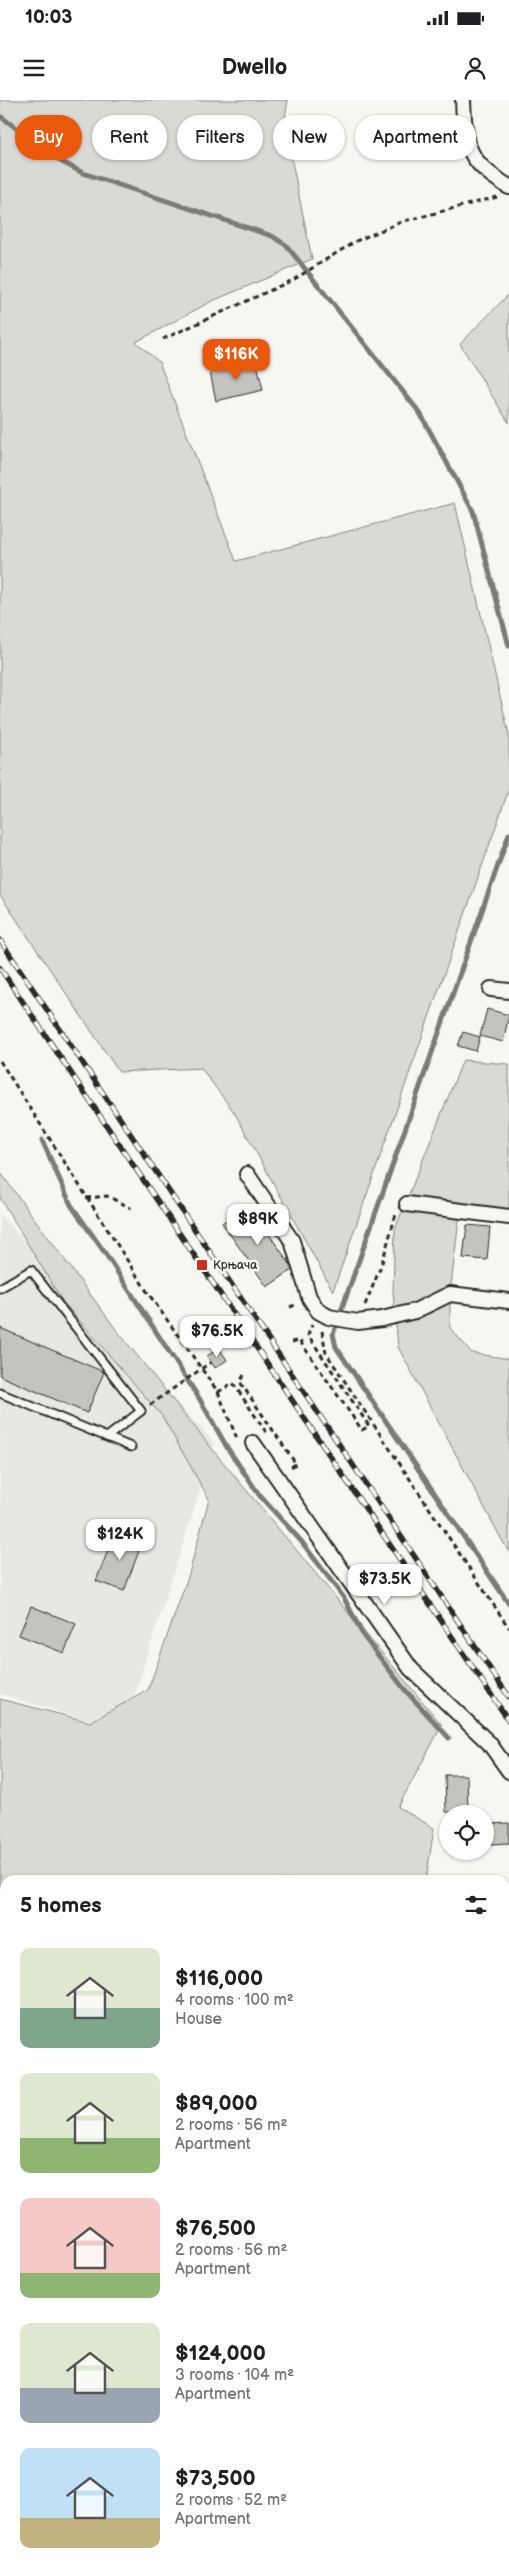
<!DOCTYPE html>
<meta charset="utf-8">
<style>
:root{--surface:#fff;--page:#f6f6f6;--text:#202124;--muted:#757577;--accent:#ea580c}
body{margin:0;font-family:"Balsamiq Sans",sans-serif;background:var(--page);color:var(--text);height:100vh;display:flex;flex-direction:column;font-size:19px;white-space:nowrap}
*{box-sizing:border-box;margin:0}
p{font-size:16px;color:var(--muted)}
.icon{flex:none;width:28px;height:28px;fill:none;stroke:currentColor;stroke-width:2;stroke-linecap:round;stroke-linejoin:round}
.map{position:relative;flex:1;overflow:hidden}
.sheet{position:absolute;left:0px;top:1775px;width:510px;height:696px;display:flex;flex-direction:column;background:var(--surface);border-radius:15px 15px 0 0;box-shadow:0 1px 4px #0004}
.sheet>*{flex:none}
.top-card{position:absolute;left:15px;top:15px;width:480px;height:45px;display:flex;gap:10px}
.tools{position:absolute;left:439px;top:1705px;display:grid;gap:10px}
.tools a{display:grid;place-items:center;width:55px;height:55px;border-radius:50%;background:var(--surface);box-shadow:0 1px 4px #0004;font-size:25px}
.price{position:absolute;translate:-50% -42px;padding:0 11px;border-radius:10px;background:#fff;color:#222;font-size:16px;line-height:32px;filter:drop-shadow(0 1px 2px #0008)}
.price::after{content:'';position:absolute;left:50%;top:30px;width:15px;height:11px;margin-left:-8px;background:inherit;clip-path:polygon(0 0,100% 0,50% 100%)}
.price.on{background:var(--accent);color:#fff}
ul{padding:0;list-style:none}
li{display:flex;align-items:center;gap:15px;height:125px;padding:0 20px}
li span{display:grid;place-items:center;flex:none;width:140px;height:100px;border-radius:10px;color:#555}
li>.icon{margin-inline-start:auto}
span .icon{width:60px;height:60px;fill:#fffc;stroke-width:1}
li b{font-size:21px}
h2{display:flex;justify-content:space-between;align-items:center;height:60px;padding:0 20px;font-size:21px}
.pill{padding:0 18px;border-radius:22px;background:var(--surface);box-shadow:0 1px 4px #0004;font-size:18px;line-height:45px}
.pill.on{background:var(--accent);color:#fff}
.status{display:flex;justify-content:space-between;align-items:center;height:35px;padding:0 25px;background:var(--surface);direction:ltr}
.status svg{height:14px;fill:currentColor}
header{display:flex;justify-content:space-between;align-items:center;height:65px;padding:0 20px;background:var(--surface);font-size:22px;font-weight:700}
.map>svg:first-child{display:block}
.built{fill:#e7e7e3}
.green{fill:#d9d9d5;stroke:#828280}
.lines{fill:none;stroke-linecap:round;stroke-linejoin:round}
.stream{stroke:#7a7a78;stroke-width:5}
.building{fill:#c3c3c0;stroke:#2b2b2b}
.lane-casing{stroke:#2b2b2b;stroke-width:11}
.street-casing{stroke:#2b2b2b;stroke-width:18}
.path{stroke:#2b2b2b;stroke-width:3;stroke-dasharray:5 4;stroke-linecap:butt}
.lane{stroke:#f6f6f2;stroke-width:7}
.street{stroke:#f6f6f2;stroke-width:14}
.rail-casing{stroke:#2b2b2b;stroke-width:5.5}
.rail{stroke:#f6f6f2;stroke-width:4;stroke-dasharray:11;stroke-linecap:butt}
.poi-dot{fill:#c8321e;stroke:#f6f6f2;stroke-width:2}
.labels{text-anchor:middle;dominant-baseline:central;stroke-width:5;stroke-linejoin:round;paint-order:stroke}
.poi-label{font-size:12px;fill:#2b2b2b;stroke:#f6f6f2;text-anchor:start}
</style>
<div class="status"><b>10:03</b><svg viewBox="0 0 49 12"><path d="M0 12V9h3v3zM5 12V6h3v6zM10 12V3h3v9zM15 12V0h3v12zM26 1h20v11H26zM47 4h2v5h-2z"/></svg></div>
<header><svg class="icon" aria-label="menu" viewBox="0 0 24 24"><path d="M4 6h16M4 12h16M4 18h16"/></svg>Dwello<svg class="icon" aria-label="person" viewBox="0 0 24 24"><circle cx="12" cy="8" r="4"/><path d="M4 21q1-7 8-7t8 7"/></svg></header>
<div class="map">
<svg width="509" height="2471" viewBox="0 0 509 2471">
<rect width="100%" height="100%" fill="#f6f6f2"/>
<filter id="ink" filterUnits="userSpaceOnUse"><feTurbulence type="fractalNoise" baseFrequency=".02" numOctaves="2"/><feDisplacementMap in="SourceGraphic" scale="10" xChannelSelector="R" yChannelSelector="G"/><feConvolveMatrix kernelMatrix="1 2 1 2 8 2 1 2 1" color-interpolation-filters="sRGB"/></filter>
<g filter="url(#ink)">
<!-- built -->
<g class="built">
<path d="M0,1115L215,1343L123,1631L0,1594Z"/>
<path d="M0,2047H5V2466H57V2471H0Z"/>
</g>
<!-- green -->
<g class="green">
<path d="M0,0H288L284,23L312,159L210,202L136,242L159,262L236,461L455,403L509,635V689L333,1191L234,1012L201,968L119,972L0,795Z"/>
<path d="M509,194V323L460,244Z"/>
<path d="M463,960L509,964V1117L460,1111L450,1194V1228L472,1253L509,1259V1453L398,1247L393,1191L395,1129Z"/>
<path d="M0,1072L115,1228L217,1355L442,1625L398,1707L434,1728L426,1780H5V1865L0,1866V1599L90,1622L148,1590L189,1474L209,1399L162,1316L63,1202L0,1098Z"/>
</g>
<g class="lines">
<!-- stream -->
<g class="stream">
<path d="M0,16L62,62L83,73L272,136L286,145L420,313L473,411L509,546"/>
<path d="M509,734L333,1234L336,1247L509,1504"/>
<path d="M42,1040L71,1105L105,1153L199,1298L228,1349L260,1396L301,1441L344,1498L364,1537L405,1590L449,1638"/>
</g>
</g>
<!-- building -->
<g class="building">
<path d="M256,260L263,290L216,301L210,272Z"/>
<path d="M487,909L509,915L503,942L480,936Z"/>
<path d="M463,932L480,937L476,951L458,946Z"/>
<path d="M248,1105L290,1164L292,1170L267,1187L222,1123Z"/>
<path d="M467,1125L490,1127L487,1160L463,1158Z"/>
<path d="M0,1228L104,1272L87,1313L0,1276Z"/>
<path d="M219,1248L227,1260L215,1268L207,1256Z"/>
<path d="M116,1430L143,1440L124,1491L96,1481Z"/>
<path d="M31,1506L76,1524L64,1553L19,1535Z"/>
<path d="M445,1675H467L468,1712H446Z"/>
<path d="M509,1723V1743L491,1744L490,1724Z"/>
</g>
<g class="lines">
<!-- lane casing -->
<g class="lane-casing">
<g id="lane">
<path d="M0,1188L31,1170L141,1311L107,1337"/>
<path d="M0,1293L131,1347"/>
<path d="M495,2466V2471"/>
<path d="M434,2471V2466"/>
</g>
</g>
<!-- street casing -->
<g class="street-casing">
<g id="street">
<path d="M463,0C465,48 467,61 509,87"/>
<path d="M491,889L509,891"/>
<path d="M247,1074L292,1141L309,1197L318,1211L329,1217L358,1222L382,1219L415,1211L450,1194L509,1201"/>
<path d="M407,1104L509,1117"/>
<path d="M253,1343L411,1569L489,1643L509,1671"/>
<path d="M505,1861H509"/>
<path d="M0,1866L5,1865"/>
<path d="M0,1912L5,1918"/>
<path d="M0,2037H5"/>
<path d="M505,2056H509"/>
<path d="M505,2264H509"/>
<path d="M67,2466V2471"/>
</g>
</g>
<!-- path -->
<g class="path">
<path d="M163,239L293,180L356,141L401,122L497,97"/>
<path d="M0,961L148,1193L218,1292L238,1341"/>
<path d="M86,1098L107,1096L131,1108"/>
<path d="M365,1205L381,1166L396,1114"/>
<path d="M290,1207L297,1204"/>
<path d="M322,1231L326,1253L509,1528"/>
<path d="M292,1242L299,1240L362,1330L369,1326L308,1235L312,1225"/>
<path d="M244,1275L240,1282L296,1364L291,1367L289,1365"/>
<path d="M218,1292L233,1283L268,1335"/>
<path d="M150,1305L211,1262"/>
<path d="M320,2471L322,2466"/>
</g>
<!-- lane -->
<use href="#lane" class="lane"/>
<!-- street -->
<use href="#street" class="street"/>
<!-- rail casing -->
<g class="rail-casing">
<g id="rail">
<path d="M0,840L509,1597"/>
<path d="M0,868L509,1621"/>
</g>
</g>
<!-- rail -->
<use href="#rail" class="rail"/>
</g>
</g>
<!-- markers -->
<rect class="poi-dot" x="196" y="1159" width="12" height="12" rx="2.5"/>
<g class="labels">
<!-- poi labels -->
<g class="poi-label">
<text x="213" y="1165">Крњача</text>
</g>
</g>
</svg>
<div class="tools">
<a><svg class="icon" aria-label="locate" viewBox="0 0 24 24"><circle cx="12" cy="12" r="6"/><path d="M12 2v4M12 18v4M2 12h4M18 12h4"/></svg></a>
</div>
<b class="price on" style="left:236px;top:281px">$116K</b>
<b class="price" style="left:258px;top:1146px">$89K</b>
<b class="price" style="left:217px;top:1258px">$76.5K</b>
<b class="price" style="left:120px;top:1461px">$124K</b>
<b class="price" style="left:385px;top:1506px">$73.5K</b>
<div class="top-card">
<a class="pill on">Buy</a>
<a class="pill">Rent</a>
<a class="pill">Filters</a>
<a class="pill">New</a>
<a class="pill">Apartment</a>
</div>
<section class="sheet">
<h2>5 homes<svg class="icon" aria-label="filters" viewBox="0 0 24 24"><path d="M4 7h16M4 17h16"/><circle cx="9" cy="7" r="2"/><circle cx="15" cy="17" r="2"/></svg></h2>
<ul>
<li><span style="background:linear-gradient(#dfe7d0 60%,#7fa58c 0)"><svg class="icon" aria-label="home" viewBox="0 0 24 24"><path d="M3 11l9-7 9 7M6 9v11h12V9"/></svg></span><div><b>$116,000</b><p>4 rooms · 100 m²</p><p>House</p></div></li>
<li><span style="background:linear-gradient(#dfe7d0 65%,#8fb573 0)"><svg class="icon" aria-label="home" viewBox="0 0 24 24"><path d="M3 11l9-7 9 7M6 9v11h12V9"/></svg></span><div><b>$89,000</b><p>2 rooms · 56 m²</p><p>Apartment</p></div></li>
<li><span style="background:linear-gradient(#f6c9c9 75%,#8fb573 0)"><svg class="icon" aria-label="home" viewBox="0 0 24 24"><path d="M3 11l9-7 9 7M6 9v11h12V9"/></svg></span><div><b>$76,500</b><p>2 rooms · 56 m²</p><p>Apartment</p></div></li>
<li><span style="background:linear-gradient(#dfe7d0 65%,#9aa5b1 0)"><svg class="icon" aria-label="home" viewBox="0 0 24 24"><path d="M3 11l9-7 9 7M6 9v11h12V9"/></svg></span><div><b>$124,000</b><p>3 rooms · 104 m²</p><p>Apartment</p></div></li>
<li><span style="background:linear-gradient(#bfe0f5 70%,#c2b280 0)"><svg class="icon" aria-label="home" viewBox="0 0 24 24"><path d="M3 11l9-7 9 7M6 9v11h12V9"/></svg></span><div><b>$73,500</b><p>2 rooms · 52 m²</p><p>Apartment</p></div></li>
</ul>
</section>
</div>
